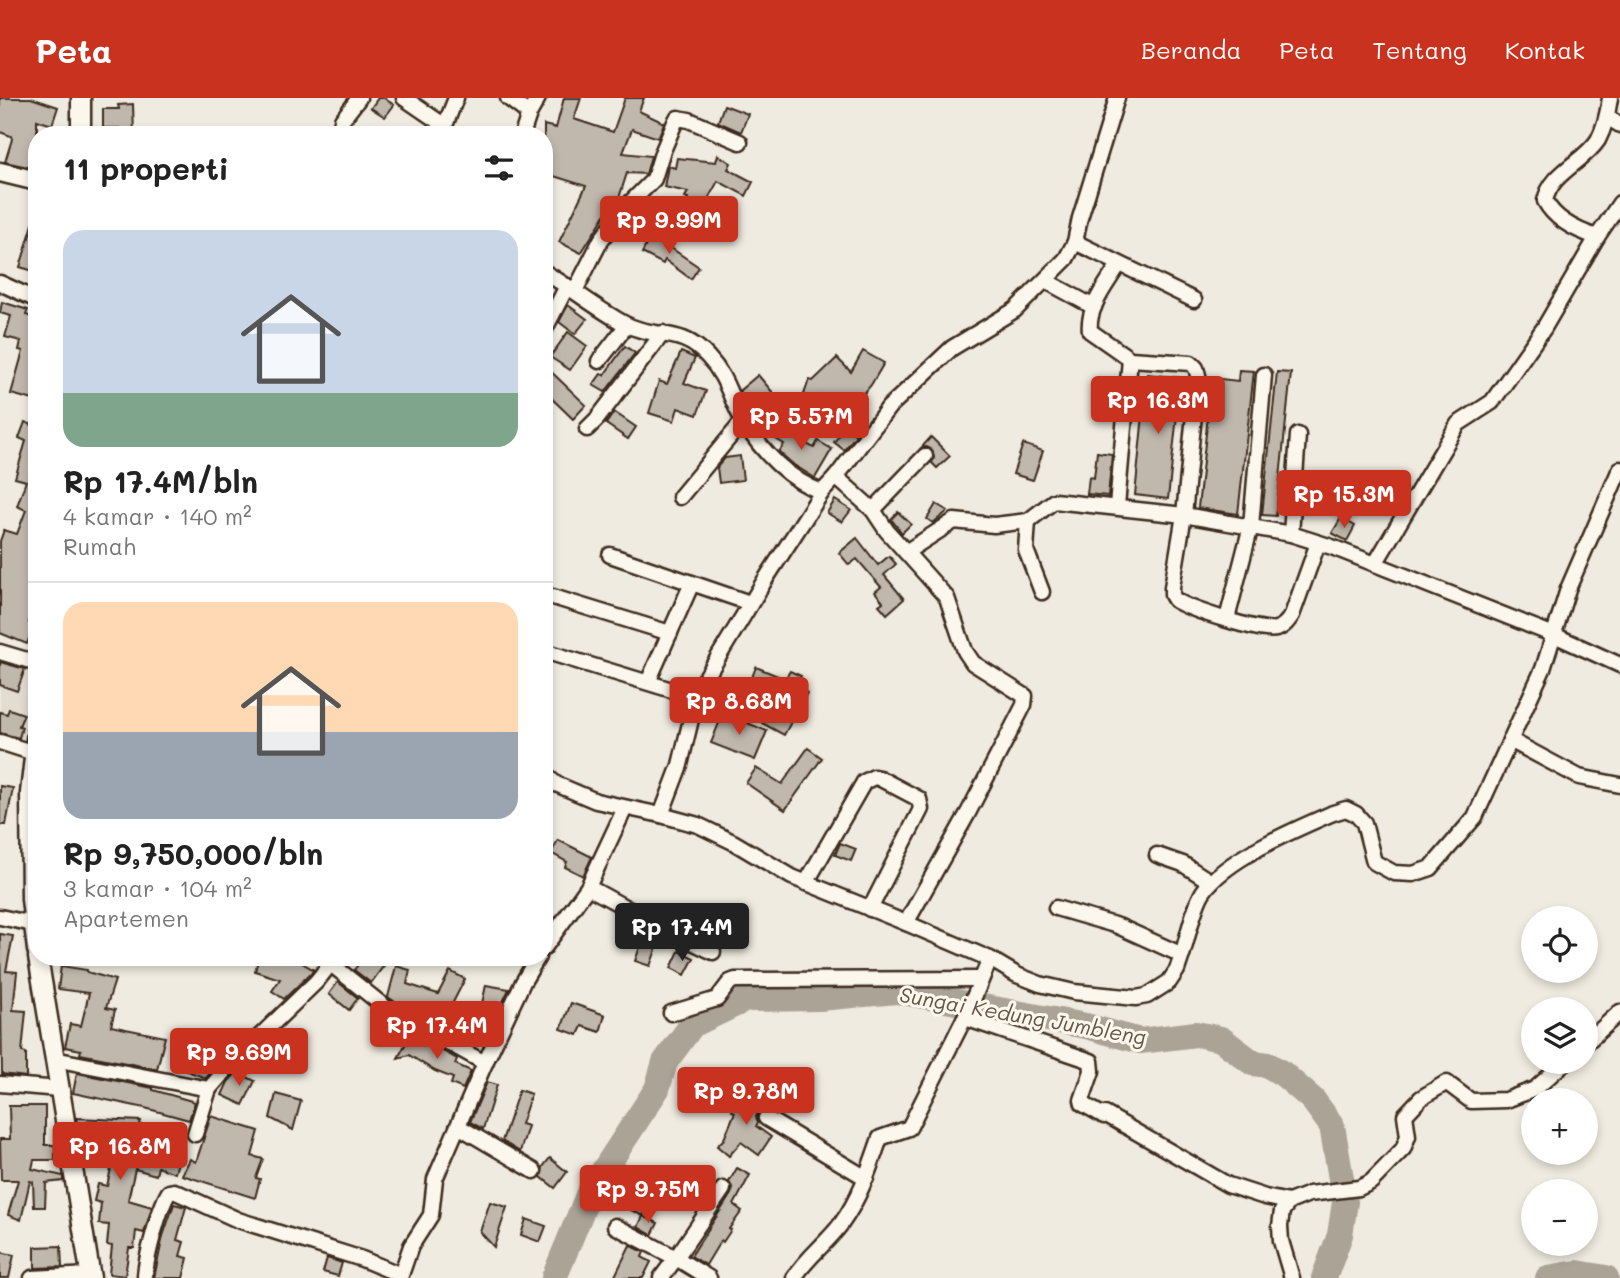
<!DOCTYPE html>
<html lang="id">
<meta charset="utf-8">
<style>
:root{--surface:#fff;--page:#f2f2f2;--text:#222;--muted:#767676;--line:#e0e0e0;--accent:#c8321e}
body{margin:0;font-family:Mali,sans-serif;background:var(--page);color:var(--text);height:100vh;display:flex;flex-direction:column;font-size:26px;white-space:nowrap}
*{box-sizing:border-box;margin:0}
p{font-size:23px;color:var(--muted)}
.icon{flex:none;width:38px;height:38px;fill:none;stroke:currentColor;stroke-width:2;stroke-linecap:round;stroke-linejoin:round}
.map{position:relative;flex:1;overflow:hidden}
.panel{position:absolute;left:28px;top:28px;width:525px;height:840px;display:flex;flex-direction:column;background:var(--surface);border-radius:28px;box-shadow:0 4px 10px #0003}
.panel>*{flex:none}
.fabs{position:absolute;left:1521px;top:808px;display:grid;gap:14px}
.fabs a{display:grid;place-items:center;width:77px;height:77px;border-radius:50%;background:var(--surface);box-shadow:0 4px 10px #0003;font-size:35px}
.price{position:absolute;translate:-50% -60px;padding:0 16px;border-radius:7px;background:var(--accent);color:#fff;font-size:23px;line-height:46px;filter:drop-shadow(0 2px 4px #0008)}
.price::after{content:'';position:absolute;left:50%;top:42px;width:21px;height:16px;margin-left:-10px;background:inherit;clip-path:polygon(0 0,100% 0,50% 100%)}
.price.active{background:#222;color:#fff}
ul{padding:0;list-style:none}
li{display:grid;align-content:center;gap:14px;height:371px;padding:0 35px}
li+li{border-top:2px solid var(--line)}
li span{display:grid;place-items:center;height:217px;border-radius:21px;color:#555}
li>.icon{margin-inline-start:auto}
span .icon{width:126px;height:126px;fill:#fffc;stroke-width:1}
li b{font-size:30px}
h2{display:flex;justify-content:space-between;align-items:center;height:84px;padding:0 35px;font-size:30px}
header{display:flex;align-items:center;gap:42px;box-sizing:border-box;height:98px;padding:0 35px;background:var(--accent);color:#fff}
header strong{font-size:33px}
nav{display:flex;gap:38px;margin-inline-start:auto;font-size:24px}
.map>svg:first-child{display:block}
.built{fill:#e2dcd1}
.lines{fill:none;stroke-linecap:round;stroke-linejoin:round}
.river{stroke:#aca397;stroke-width:26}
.building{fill:#c0b8ad;stroke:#3b2a1e;stroke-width:2}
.minor-casing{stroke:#3b2a1e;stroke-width:19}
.tertiary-casing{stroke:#3b2a1e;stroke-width:23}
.minor{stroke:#fbf7ec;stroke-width:14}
.tertiary{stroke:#fbf7ec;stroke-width:18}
.labels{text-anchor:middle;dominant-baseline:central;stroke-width:6;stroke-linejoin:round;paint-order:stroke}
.water-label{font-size:21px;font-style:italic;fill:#635448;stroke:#fbf7ec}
</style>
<header>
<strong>Peta</strong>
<nav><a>Beranda</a><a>Peta</a><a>Tentang</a><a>Kontak</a></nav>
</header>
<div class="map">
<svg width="1620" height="1180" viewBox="0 0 1620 1180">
<rect width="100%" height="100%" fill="#f0ebe0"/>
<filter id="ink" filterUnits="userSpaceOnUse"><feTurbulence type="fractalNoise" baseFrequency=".0143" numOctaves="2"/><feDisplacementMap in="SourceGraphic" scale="14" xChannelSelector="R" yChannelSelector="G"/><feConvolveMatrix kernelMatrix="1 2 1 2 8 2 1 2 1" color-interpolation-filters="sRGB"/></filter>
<g filter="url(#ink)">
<!-- built -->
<path class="built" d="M0,558L35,576L22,648L0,640Z"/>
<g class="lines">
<!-- river -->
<g class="river">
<path d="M554,1180L589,1095L657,991L665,964L692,927L746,901L820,900L897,893L1086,928L1140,943L1196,936L1221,941L1253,965L1268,967L1283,976L1313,1002L1332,1028L1345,1104L1340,1137L1324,1180"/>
<path d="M1548,1180L1577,1175L1606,1180"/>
</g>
</g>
<!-- building -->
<g class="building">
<path d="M0,0H31L58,9L52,27L37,22V71L5,64L12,41L11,38L0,34Z"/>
<path d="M378,0H384L394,7L385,19L371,10Z"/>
<path d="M564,0H581L574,21L613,34L625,0H644L639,13L664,25L658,40L632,31L623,55L651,58L646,76L627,75L618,103L611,112L609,111L581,155L559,144L586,88L544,75V27L556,30Z"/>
<path d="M133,6L134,37H120V30H103V11H119L118,7Z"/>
<path d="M724,7L748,16L741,34L718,24Z"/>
<path d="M718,57L731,65L728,71L753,84L746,98L718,83L702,112L704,113L697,130L679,123L688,100L685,99L688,94L664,89L668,68L675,70L677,60L716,64Z"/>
<path d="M34,123H37V174L20,169Z"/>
<path d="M651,137L672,148L671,150L699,169L691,181L665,162L663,166L642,155Z"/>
<path d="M2,204L28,212L26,217L37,220V303L11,296L23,253L19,252L21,243L5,239L11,218L0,215Z"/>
<path d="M568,207L587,221L575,236L559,224Z"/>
<path d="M568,234L587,248L570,272L550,259Z"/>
<path d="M625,248L635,255L605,294L593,287L601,276L604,277Z"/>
<path d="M863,253L884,265L871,287L848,315L823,297L817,314L800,308L809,282L813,283L837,260L851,274Z"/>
<path d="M681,254L695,260L684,285L706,293L697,317L678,310L674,323L649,315L659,283L667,286Z"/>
<path d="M544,267L586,307L573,321L544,293Z"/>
<path d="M1239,272L1254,273L1238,416L1198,410L1212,280L1238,283Z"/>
<path d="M1277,274L1291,275L1276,418L1262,417Z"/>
<path d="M1147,276L1181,280L1168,401L1135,397Z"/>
<path d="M758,277L774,296L755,313L739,293Z"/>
<path d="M614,314L636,329L628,341L606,326Z"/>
<path d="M34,318L37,319V430L33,441L37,442V485L30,505L34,507L29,525L34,527L27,546L0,535V443L4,432L17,436L26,412L17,408L26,383L15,380L26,343L19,340L25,324L32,327Z"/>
<path d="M769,326L814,350L818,343L832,351L815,380L794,367L779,354L784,346L764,334Z"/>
<path d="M846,329L856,337L844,352L834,344Z"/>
<path d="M931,339L950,358L937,370L932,365L934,360L932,352L927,349L921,350Z"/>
<path d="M1023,346L1043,353L1033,382L1013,376Z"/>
<path d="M1097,354L1112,356L1108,398L1087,396L1089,379L1094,380Z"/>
<path d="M740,358L743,382L719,385L717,369L725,360Z"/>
<path d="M835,402L851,412L842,424L827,415Z"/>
<path d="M936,406L948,413L933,425L927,421Z"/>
<path d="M898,414L911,426L902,435L891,421Z"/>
<path d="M1341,420L1355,428L1347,443L1332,435Z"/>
<path d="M857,440L878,467L889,458L896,466L884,477L904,501L887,516L879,507L883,504L875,494L881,489L857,461L849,467L839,455Z"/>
<path d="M0,564L25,571L17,593L0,587Z"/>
<path d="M756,569L785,581L790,573L801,578L795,589L807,595L784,637L762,625L779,594L751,582Z"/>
<path d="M9,611L24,616L19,628L22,629L19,640L0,635V614L7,616Z"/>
<path d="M723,615L767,633L755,662L711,645Z"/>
<path d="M808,650L822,660L785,712L746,685L756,670L782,686Z"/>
<path d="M0,688L13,690L6,727H0Z"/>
<path d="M558,742L592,759L583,778L565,769L567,764L551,755Z"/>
<path d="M840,745L856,751L851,763L835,757Z"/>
<path d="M0,836L13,838L6,873L17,874L13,912L26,913L22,954L26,955V979L2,976Z"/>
<path d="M644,838L659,844L650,868L635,863Z"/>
<path d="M679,853L694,860L685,877L671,870Z"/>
<path d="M259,859H292L314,872L284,901L272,893L280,881L255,873Z"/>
<path d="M364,859H387L383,865L385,866L371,885L354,872Z"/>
<path d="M61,868L87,872V874L115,882L106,910L115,912L111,928L165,939L157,971L80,956L81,952L65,949L70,926L81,928L89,895L58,891Z"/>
<path d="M396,868L410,872L407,886L438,896L450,873L465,881L447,916L475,928L470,945L430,923L434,914L402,904V907L398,906L388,899Z"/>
<path d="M338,884L358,900L349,912L329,896Z"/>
<path d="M486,887L509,891L485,943L475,939Z"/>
<path d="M571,905L605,917L600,934L582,928L578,937L561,931Z"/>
<path d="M421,941L457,961L455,966L471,973L463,991L451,986L453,980L435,973L409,957L398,960L406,945L417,942L420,944Z"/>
<path d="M193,945L218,954L210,975L206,980L184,972Z"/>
<path d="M237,974L255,983L243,1007L222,997L228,984Z"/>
<path d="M77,975L153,990V992L195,1004L189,1022L145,1010L73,995Z"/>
<path d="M487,984L497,987L483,1031L470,1024Z"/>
<path d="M519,992L531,996L521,1026L528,1028L520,1054L502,1043Z"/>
<path d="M276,996L301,1003L293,1032L270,1020Z"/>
<path d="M738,998L752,1005L756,998L769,1006L767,1010L758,1015L756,1019L758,1025L756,1028L771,1039L759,1057L741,1044L729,1058L717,1048L724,1041L735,1014L732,1013Z"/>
<path d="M9,1008H45V1047H55V1062H34L32,1071L63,1078V1083L46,1085L45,1109H34L33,1084L30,1083L21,1122L8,1117L18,1082H1L0,1041H10Z"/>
<path d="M211,1018L259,1033L252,1058L263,1061L256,1080L260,1081L255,1100L182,1077L190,1061L196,1064Z"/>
<path d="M76,1020L141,1023L133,1051L178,1064L175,1075L158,1069L156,1077L135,1071L128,1102L152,1109L144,1135L136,1133L134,1150H129L125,1178L109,1176L112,1148L107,1147L109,1127L99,1126L101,1105L94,1103L98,1086L107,1088L113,1062H83L82,1043H80Z"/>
<path d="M550,1060L567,1074L555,1090L541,1079L543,1069Z"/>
<path d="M737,1070L750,1077L734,1107L742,1113L729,1131L731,1132L723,1144L721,1142L706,1167L691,1158L731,1096L733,1091L729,1084Z"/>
<path d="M620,1087L650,1103L643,1118L612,1103Z"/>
<path d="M490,1104L507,1109L494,1149L480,1134Z"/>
<path d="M174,1106L186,1109L177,1142L184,1144L180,1158L188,1160L183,1180H154L163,1138Z"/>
<path d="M643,1118L658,1125L652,1137L638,1129Z"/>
<path d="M526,1121L546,1128L540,1144L521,1137Z"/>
<path d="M630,1147L644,1154L642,1159L651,1164L643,1180H614Z"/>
<path d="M61,1148L62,1169L35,1170V1149Z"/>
<path d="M0,1154L14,1157L9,1180H0Z"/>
<path d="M327,1160L342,1165L338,1178L323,1174Z"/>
</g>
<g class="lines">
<!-- minor casing -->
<g class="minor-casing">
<g id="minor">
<path d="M404,0L445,28"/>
<path d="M508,0L529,16"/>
<path d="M1610,0C1608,14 1605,29 1598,42C1583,65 1551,74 1545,103C1555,122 1578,133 1597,139L1620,105"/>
<path d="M1607,19L1620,27"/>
<path d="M442,35L456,0"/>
<path d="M340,37L342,22L359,0"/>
<path d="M522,37L529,16L538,0"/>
<path d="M1075,144L1194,202"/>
<path d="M1119,166C1108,185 1087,209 1090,233L1130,261L1191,265L1196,270L1198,277L1184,417L1172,489V497L1175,502C1189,511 1261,535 1276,531C1284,529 1288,523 1292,517L1318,445"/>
<path d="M544,174C572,190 597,211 625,226C655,242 681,228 708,259C728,280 730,302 744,324C762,354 789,382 822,394L836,379L873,412L887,433L947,500L965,553L973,565L1025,598L1024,607L968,715L906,825"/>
<path d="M1046,183L1094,209"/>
<path d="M0,185L37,202"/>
<path d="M575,193L601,142L623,112L654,81L662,55L676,22L678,20L689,22L740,44"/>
<path d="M544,233L567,188"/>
<path d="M599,263L627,227"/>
<path d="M587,331L597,321L663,235"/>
<path d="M836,379L889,309L952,250L1015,212L1066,161L1075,144L1080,120L1117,0"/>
<path d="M680,399L743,323"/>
<path d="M1117,408L1130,261"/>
<path d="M873,412L925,358"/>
<path d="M1028,423L1026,452L1042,494"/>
<path d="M1291,436L1298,337"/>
<path d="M906,454L954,423L994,427L1028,423L1054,403L1184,417L1291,436L1332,449L1554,537L1620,567"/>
<path d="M610,457L750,505"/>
<path d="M1375,466L1458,326L1492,304L1544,230L1597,139"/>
<path d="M553,499L670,535"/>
<path d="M1227,521L1251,428L1264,277"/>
<path d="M544,553L698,600"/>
<path d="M0,554L37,565"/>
<path d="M705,581L756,607"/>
<path d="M648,584L692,485"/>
<path d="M1510,642L1579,679L1620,687"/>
<path d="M0,644L37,656"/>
<path d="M544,676L556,686L596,703L661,717L698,727L733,744L792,779L906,825L990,861L1017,877L1040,886L1074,894L1136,900L1147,898L1169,884L1177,872L1182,857L1118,828L1056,810"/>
<path d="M661,717L680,667L693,613L705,581L765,482L822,394"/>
<path d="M1157,757L1183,766L1211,784"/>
<path d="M806,785L864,684L874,679L879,680L919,701L921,711L870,811"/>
<path d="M588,789L659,828L713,854"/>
<path d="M0,819L33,826"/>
<path d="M544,850L588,789L625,710"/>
<path d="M1182,857C1188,839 1193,810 1203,794C1225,761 1296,731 1333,715L1346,711L1356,716L1364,725L1374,764L1394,775L1413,776L1431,770L1475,719L1543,571L1568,491L1620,371"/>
<path d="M331,866L386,910L485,965"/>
<path d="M671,915L717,901L730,884L735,882L981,881"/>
<path d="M965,920L1091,963L1092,973L1082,1002L1083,1006L1104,1018L1105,1016L1228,1087L1265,1099L1289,1104"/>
<path d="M1586,945L1620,914"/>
<path d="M54,961L209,991L229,968L316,884L336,859"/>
<path d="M0,986L59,991"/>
<path d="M766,1020L866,1080"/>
<path d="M458,1028L534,1073"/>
<path d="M195,1036L209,991"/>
<path d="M615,1128L676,1160L723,1091"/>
<path d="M145,1178C146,1160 159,1110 169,1094L174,1093L238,1122L362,1161L401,1177L411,1148L431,1117L435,1081L485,965L523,884L538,859"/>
<path d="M32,1180L91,1177"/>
<path d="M661,1180L676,1160L709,1180"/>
<path d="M794,1180C807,1159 827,1145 841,1126C860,1100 870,1069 880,1040L909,1030L969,911L990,861"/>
<path d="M1292,1180L1281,1143L1280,1128L1282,1113L1289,1104L1309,1096L1359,1090L1371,1084L1403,1051L1408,1038L1405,1017L1421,1000L1444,986L1447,985L1471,1003L1506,1002L1535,991L1565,964"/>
</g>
</g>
<!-- tertiary casing -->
<g class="tertiary-casing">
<g id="tertiary">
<path d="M81,0V37"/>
<path d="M0,74L37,83"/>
<path d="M37,633L30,695L31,801L37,852"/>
<path d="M38,859L91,1180"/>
</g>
</g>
<!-- minor -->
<use href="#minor" class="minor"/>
<!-- tertiary -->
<use href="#tertiary" class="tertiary"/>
</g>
</g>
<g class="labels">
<!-- water labels -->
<g class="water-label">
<text transform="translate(1023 917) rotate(10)">Sungai Kedung Jumbleng</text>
</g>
</g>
</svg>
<div class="fabs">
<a><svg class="icon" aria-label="locate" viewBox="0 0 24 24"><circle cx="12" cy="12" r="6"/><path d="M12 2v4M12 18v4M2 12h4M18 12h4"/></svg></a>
<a><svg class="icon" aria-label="layers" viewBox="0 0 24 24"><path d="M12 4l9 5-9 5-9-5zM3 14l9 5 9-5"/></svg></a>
<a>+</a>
<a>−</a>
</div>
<b class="price" style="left:669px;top:158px">Rp 9.99M</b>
<b class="price" style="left:1158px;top:338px">Rp 16.3M</b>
<b class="price" style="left:801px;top:354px">Rp 5.57M</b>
<b class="price" style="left:1344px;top:432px">Rp 15.3M</b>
<b class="price" style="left:739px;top:639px">Rp 8.68M</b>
<b class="price active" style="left:682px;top:865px">Rp 17.4M</b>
<b class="price" style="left:437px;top:963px">Rp 17.4M</b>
<b class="price" style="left:239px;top:990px">Rp 9.69M</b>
<b class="price" style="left:746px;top:1029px">Rp 9.78M</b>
<b class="price" style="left:120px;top:1084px">Rp 16.8M</b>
<b class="price" style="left:648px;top:1127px">Rp 9.75M</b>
<section class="panel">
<h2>11 properti<svg class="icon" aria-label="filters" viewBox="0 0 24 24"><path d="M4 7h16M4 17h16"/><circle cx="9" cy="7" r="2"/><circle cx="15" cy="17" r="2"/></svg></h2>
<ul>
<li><span style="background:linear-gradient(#c9d6e8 75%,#7fa58c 0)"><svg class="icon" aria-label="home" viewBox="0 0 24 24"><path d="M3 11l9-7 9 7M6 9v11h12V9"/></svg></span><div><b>Rp 17.4M/bln</b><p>4 kamar · 140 m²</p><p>Rumah</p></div></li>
<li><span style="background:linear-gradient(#ffd9b3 60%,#9aa5b1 0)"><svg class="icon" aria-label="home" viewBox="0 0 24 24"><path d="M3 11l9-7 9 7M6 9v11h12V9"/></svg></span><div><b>Rp 9,750,000/bln</b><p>3 kamar · 104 m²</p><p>Apartemen</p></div></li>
</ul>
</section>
</div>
